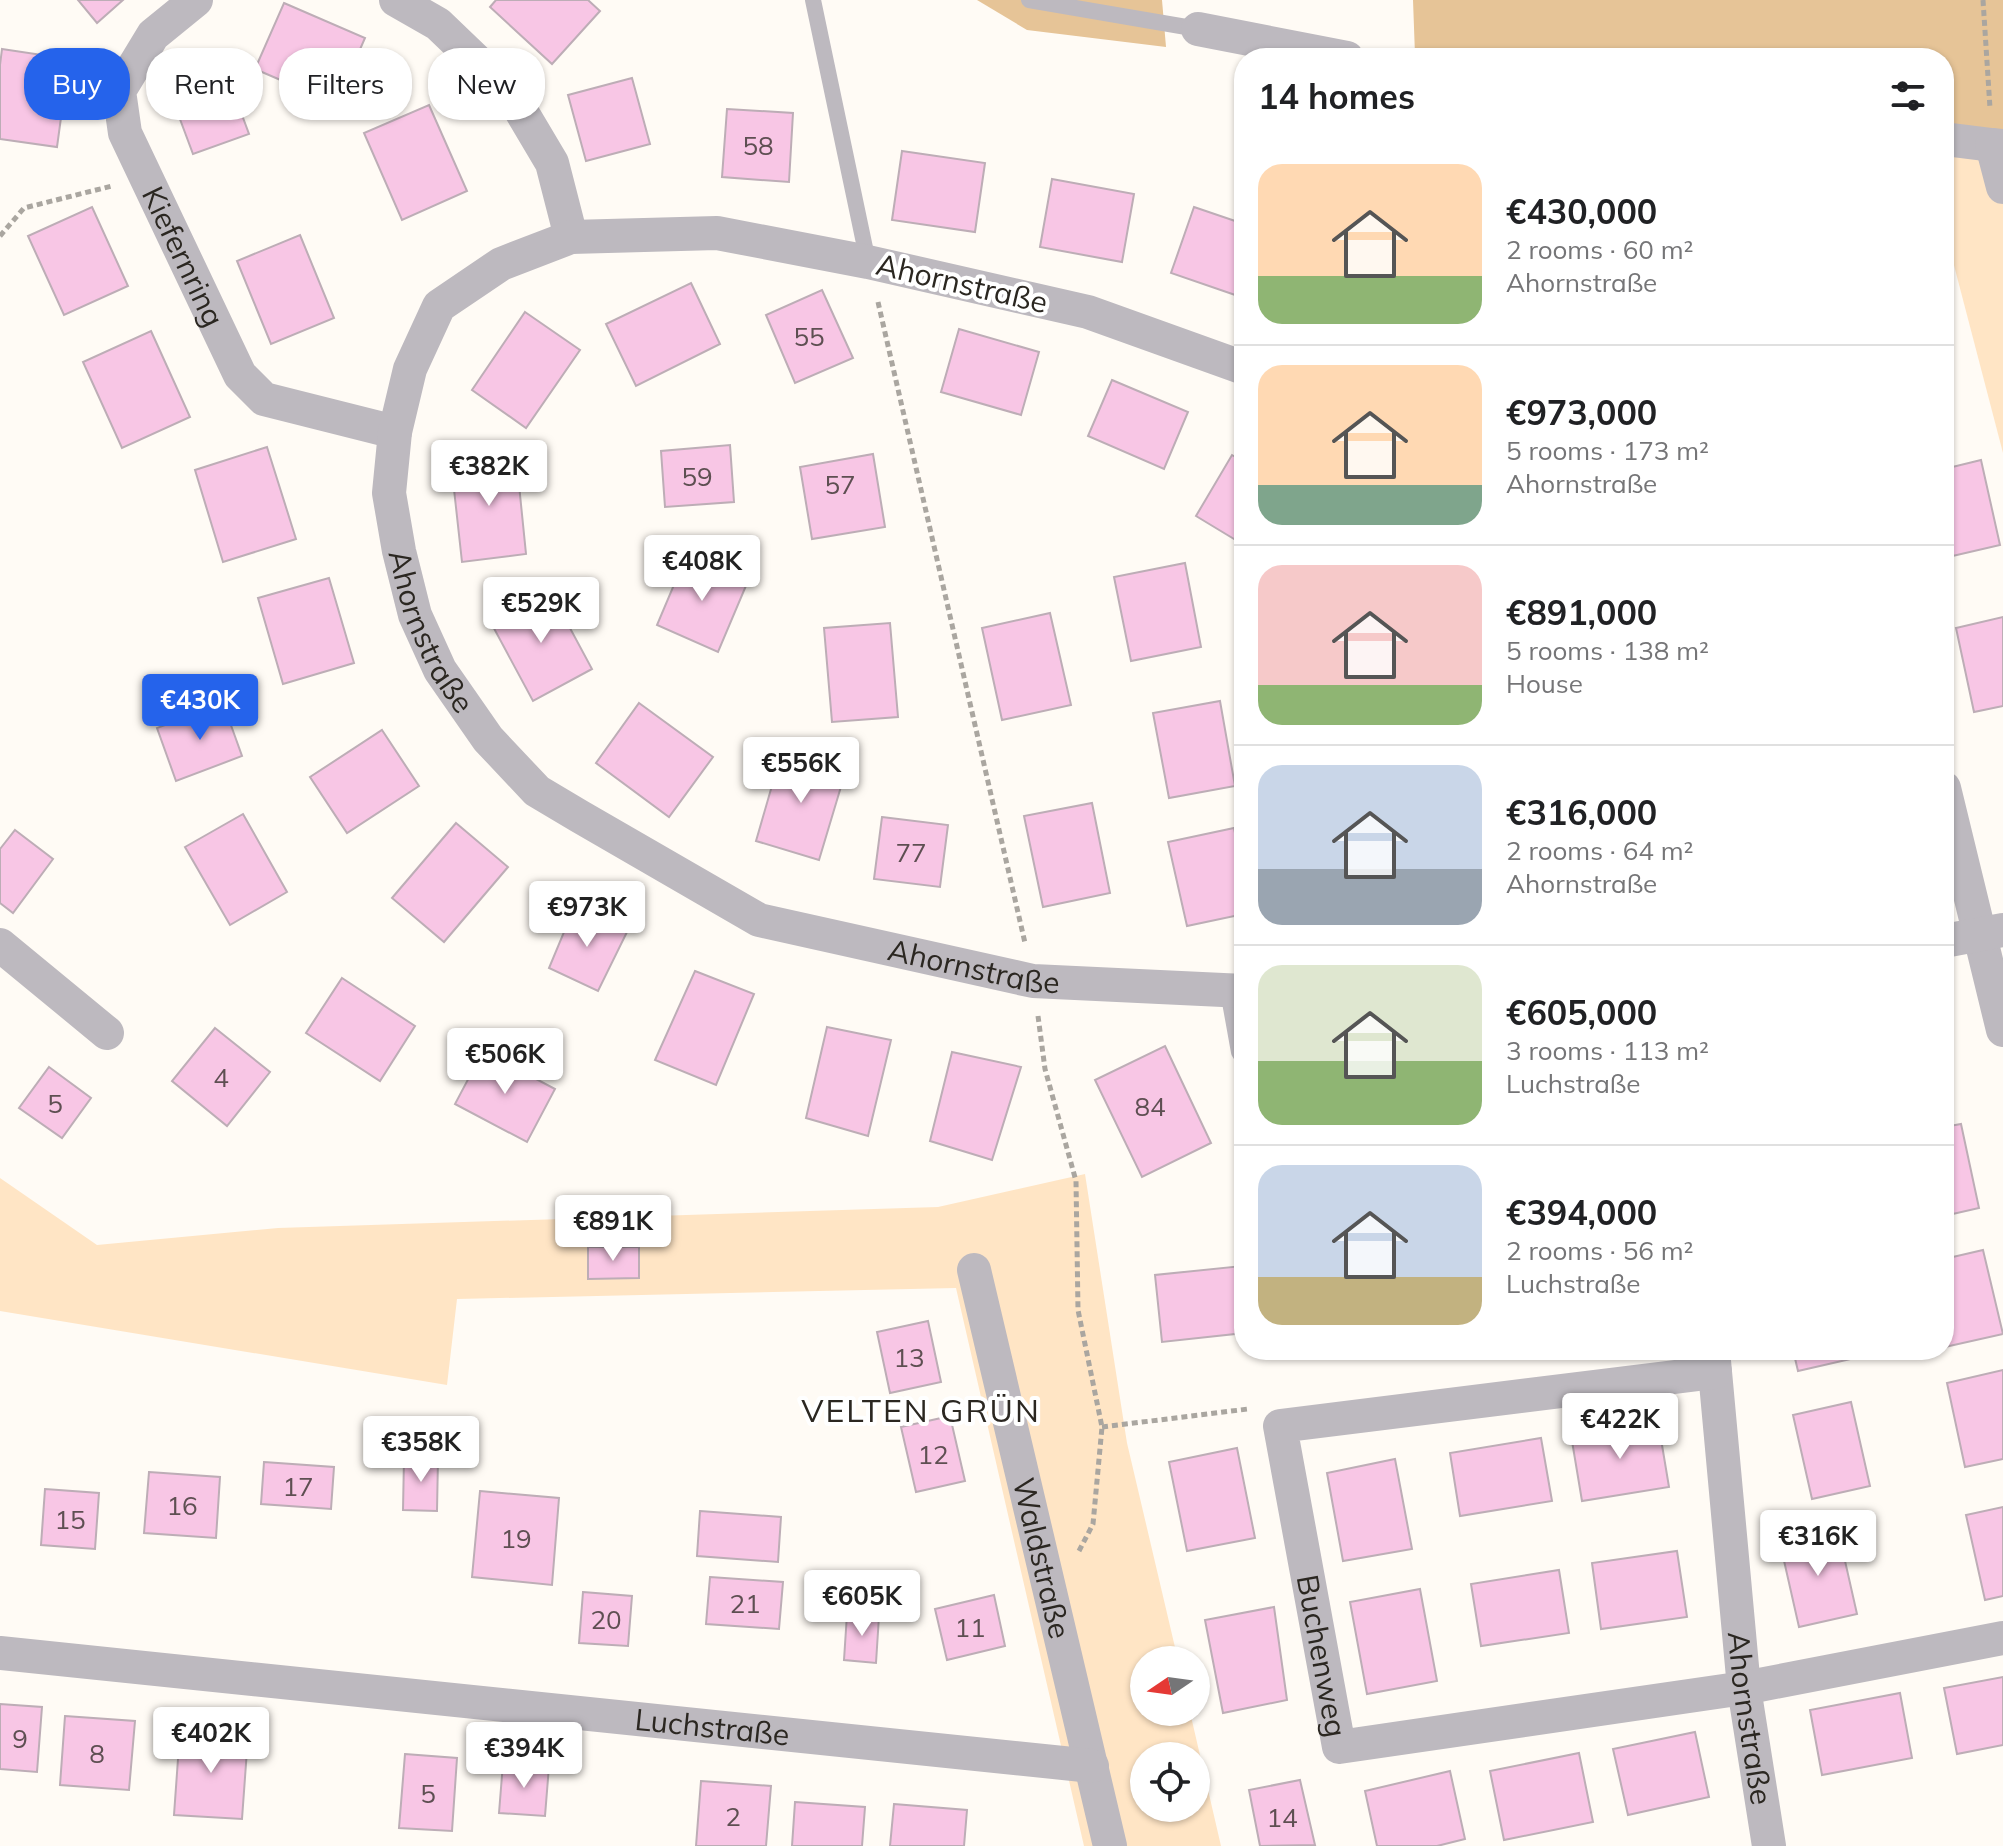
<!DOCTYPE html>
<meta charset="utf-8">
<style>
:root{--surface:#fff;--page:#f2f2f2;--text:#202124;--muted:#757577;--line:#e0e0e0;--accent:#2563eb}
body{margin:0;font-family:Mulish,sans-serif;background:var(--page);color:var(--text);height:100vh;display:flex;flex-direction:column;font-size:30px;white-space:nowrap}
*{box-sizing:border-box;margin:0}
p{font-size:26px;color:var(--muted)}
.icon{flex:none;width:44px;height:44px;fill:none;stroke:currentColor;stroke-width:2;stroke-linecap:round;stroke-linejoin:round}
.map{position:relative;flex:1;overflow:hidden}
.sheet{position:absolute;left:1234px;top:48px;width:720px;height:1312px;display:flex;flex-direction:column;background:var(--surface);border-radius:32px;box-shadow:0 2px 6px #0004}
.sheet>*{flex:none}
.guide{position:absolute;left:24px;top:48px;width:760px;height:72px;display:flex;gap:16px}
.needle{width:52px;rotate:257deg}
.fabs{position:absolute;left:1130px;top:1646px;display:grid;gap:16px}
.fabs a{display:grid;place-items:center;width:80px;height:80px;border-radius:50%;background:var(--surface);box-shadow:0 2px 6px #0004;font-size:40px}
.price{position:absolute;translate:-50% -68px;padding:0 18px;border-radius:8px;background:#fff;color:#222;font-size:26px;line-height:52px;filter:drop-shadow(0 2px 4px #0008)}
.price::after{content:'';position:absolute;left:50%;top:48px;width:24px;height:18px;margin-left:-12px;background:inherit;clip-path:polygon(0 0,100% 0,50% 100%)}
.price.current{background:var(--accent);color:#fff}
ul{padding:0;list-style:none}
li{display:flex;align-items:center;gap:24px;height:200px;padding:0 24px}
li+li{border-top:2px solid var(--line)}
li span{display:grid;place-items:center;flex:none;width:224px;height:160px;border-radius:24px;color:#555}
li>.icon{margin-inline-start:auto}
span .icon{width:96px;height:96px;fill:#fffc;stroke-width:1}
li b{font-size:34px}
h2{display:flex;justify-content:space-between;align-items:center;height:96px;padding:0 24px;font-size:34px}
.chip{padding:0 28px;border-radius:32px;background:var(--surface);box-shadow:0 2px 6px #0004;font-size:28px;line-height:72px}
.chip.current{background:var(--accent);color:#fff}
.map>svg:first-child{display:block}
.green{fill:#ffe5c5;fill-rule:evenodd}
.forest{fill:#e6c497}
.building{fill:#f8c6e5;stroke:#bdadb6;stroke-width:2}
.lines{fill:none;stroke-linecap:round;stroke-linejoin:round}
.path{stroke:#aaa6a0;stroke-width:5;stroke-dasharray:6 4;stroke-linecap:butt}
.service{stroke:#bdb9bf;stroke-width:16}
.minor{stroke:#bdb9bf;stroke-width:34}
.labels{text-anchor:middle;dominant-baseline:central;stroke-width:8;stroke-linejoin:round;paint-order:stroke}
.number-label{font-size:26px;fill:#5e4f52}
.street-label{font-size:30px;fill:#2b2721;stroke:#fff}
.neighbourhood-label{font-size:32px;letter-spacing:2px;fill:#2b2721;stroke:#fff}
</style>
<div class="map">
<svg width="2003" height="1846" viewBox="0 0 2003 1846">
<rect width="100%" height="100%" fill="#fffbf5"/>
<!-- green -->
<g class="green">
<path d="M1944,127L2003,131V453L1944,227Z"/>
<path d="M1085,1174L1127,1443L1178,1660H1144V1712H1190L1221,1846H1084L956,1288L457,1299L447,1385L0,1311V1178L97,1245L278,1228L938,1207ZM1144,1756H1196V1808H1144Z"/>
</g>
<!-- forest -->
<g class="forest">
<path d="M977,0H1162L1166,47L1027,30Z"/>
<path d="M1413,0H2003V131L1944,127V58H1435L1415,55Z"/>
</g>
<!-- building -->
<g class="building">
<path d="M78,0H123L97,23Z"/>
<path d="M496,0H588L600,11L552,64L490,7Z"/>
<path d="M284,3L365,38L336,104L255,69Z"/>
<path d="M2,49L69,59L57,147L0,139V65Z"/>
<path d="M226,72L249,134L193,154L171,95Z"/>
<path d="M632,78L650,144L586,161L568,95Z"/>
<path d="M429,105L467,191L402,220L364,133Z"/>
<path d="M727,109L793,113L789,182L722,177Z"/>
<path d="M902,151L985,163L975,232L892,220Z"/>
<path d="M1052,179L1134,194L1122,262L1040,247Z"/>
<path d="M92,207L128,286L64,315L28,236Z"/>
<path d="M1194,207L1244,224V298L1171,273Z"/>
<path d="M300,235L334,318L271,344L237,261Z"/>
<path d="M691,283L720,344L636,386L606,324Z"/>
<path d="M822,290L853,358L795,383L766,315Z"/>
<path d="M525,312L580,350L526,428L472,390Z"/>
<path d="M959,329L1039,352L1021,415L941,392Z"/>
<path d="M151,331L190,417L122,448L83,362Z"/>
<path d="M1944,356L1952,357L1945,416H1944Z"/>
<path d="M1112,380L1188,412L1164,469L1088,436Z"/>
<path d="M730,445L734,502L665,507L661,451Z"/>
<path d="M267,447L296,539L223,562L195,470Z"/>
<path d="M873,454L885,527L812,539L800,467Z"/>
<path d="M516,455L526,554L462,562L451,462Z"/>
<path d="M1232,455L1244,462V545L1196,516Z"/>
<path d="M1981,460L2000,545L1944,558V469Z"/>
<path d="M687,554L748,581L718,652L657,625Z"/>
<path d="M1185,563L1201,647L1131,661L1114,577Z"/>
<path d="M329,578L354,663L283,684L258,598Z"/>
<path d="M549,589L592,669L533,701L490,621Z"/>
<path d="M1050,613L1071,705L1002,720L982,628Z"/>
<path d="M2003,617V706L1974,712L1956,628Z"/>
<path d="M890,623L898,717L832,722L824,628Z"/>
<path d="M1220,701L1235,786L1169,798L1153,713Z"/>
<path d="M223,703L242,756L176,781L157,728Z"/>
<path d="M639,703L713,757L669,817L596,763Z"/>
<path d="M382,730L419,786L347,833L310,777Z"/>
<path d="M782,751L846,770L819,860L756,841Z"/>
<path d="M1092,803L1110,893L1043,907L1024,816Z"/>
<path d="M243,814L287,892L230,925L185,847Z"/>
<path d="M882,817L948,825L940,887L874,879Z"/>
<path d="M456,823L508,867L444,942L392,898Z"/>
<path d="M1234,828L1244,877V914L1187,926L1168,842Z"/>
<path d="M15,830L53,859L13,913L0,903V849Z"/>
<path d="M574,908L627,932L598,991L549,968Z"/>
<path d="M695,971L754,994L716,1085L655,1060Z"/>
<path d="M342,978L415,1026L380,1081L306,1033Z"/>
<path d="M827,1027L891,1040L868,1136L806,1118Z"/>
<path d="M215,1028L270,1072L227,1126L172,1081Z"/>
<path d="M1165,1046L1211,1143L1142,1177L1095,1080Z"/>
<path d="M483,1051L555,1089L527,1142L455,1104Z"/>
<path d="M952,1052L1021,1067L992,1160L930,1141Z"/>
<path d="M1944,1053L1951,1085L1944,1086Z"/>
<path d="M49,1067L91,1098L62,1138L19,1108Z"/>
<path d="M1961,1124L1979,1208L1944,1216V1127Z"/>
<path d="M588,1247H639V1278L588,1279Z"/>
<path d="M1983,1250L2003,1334L1945,1347L1944,1259Z"/>
<path d="M1242,1266L1244,1333L1162,1342L1155,1275Z"/>
<path d="M928,1321L941,1382L890,1393L877,1332Z"/>
<path d="M1793,1350H1854L1855,1358L1798,1371Z"/>
<path d="M2003,1370V1459L1965,1467L1947,1383Z"/>
<path d="M1851,1402L1870,1486L1812,1499L1793,1415Z"/>
<path d="M950,1416L965,1481L916,1492L901,1427Z"/>
<path d="M1658,1421L1669,1487L1582,1501L1571,1435Z"/>
<path d="M1541,1438L1552,1501L1460,1516L1450,1453Z"/>
<path d="M1237,1448L1255,1538L1187,1551L1169,1462Z"/>
<path d="M404,1458H438L437,1511L403,1510Z"/>
<path d="M1395,1459L1412,1549L1343,1561L1327,1473Z"/>
<path d="M264,1462L334,1467L331,1509L261,1504Z"/>
<path d="M149,1472L220,1477L216,1538L144,1533Z"/>
<path d="M45,1489L99,1493L95,1549L41,1545Z"/>
<path d="M480,1491L559,1498L552,1585L472,1577Z"/>
<path d="M2003,1507V1596L1985,1600L1966,1515Z"/>
<path d="M700,1511L781,1517L778,1562L697,1556Z"/>
<path d="M1838,1530L1857,1614L1799,1627L1780,1543Z"/>
<path d="M1677,1551L1687,1617L1601,1629L1592,1563Z"/>
<path d="M1559,1570L1569,1633L1481,1646L1471,1584Z"/>
<path d="M710,1577L783,1582L779,1629L706,1624Z"/>
<path d="M1420,1589L1437,1681L1367,1694L1350,1602Z"/>
<path d="M583,1592L632,1596L628,1646L579,1643Z"/>
<path d="M994,1595L1005,1646L947,1660L935,1609Z"/>
<path d="M1274,1607L1287,1700L1223,1713L1205,1620Z"/>
<path d="M847,1614L879,1616L876,1663L844,1660Z"/>
<path d="M2003,1677V1745L1957,1754L1944,1688Z"/>
<path d="M1900,1693L1912,1758L1822,1775L1810,1710Z"/>
<path d="M0,1704L42,1707L37,1772L0,1769Z"/>
<path d="M65,1716L135,1721L129,1790L60,1785Z"/>
<path d="M180,1731L248,1736L242,1819L174,1815Z"/>
<path d="M1695,1732L1709,1797L1628,1815L1613,1749Z"/>
<path d="M1579,1753L1593,1822L1504,1840L1490,1771Z"/>
<path d="M405,1754L457,1758L452,1831L399,1828Z"/>
<path d="M503,1763L549,1766L545,1816L499,1813Z"/>
<path d="M1450,1771L1465,1839L1437,1846H1377L1365,1791Z"/>
<path d="M1300,1780L1315,1845L1260,1846L1249,1790Z"/>
<path d="M701,1781L771,1786L766,1846H696Z"/>
<path d="M795,1802L865,1807L862,1846H792Z"/>
<path d="M894,1804L967,1810L964,1846H890Z"/>
</g>
<g class="lines">
<!-- path -->
<g class="path">
<path d="M1983,0L1990,108"/>
<path d="M0,236L24,208L112,186"/>
<path d="M878,302L1025,943"/>
<path d="M1038,1016L1045,1069L1076,1181L1078,1310L1102,1427L1093,1524L1079,1551"/>
<path d="M1102,1427L1248,1409"/>
</g>
<!-- service -->
<g class="service">
<path d="M813,0L868,262"/>
<path d="M1029,0L1198,29"/>
<path d="M1228,991L1239,1052L1244,1060"/>
</g>
<!-- minor -->
<g class="minor">
<path id="s1" d="M196,0L153,35L119,91L125,133L240,375L264,399L395,432"/>
<path d="M396,0L438,24L511,94L552,163L571,237"/>
<path d="M1198,29L1347,58"/>
<path d="M1944,139L1992,145"/>
<path d="M2003,146L1992,145L2003,187"/>
<path id="s2" d="M1244,368L1088,312L868,262L717,233L571,237L501,264L439,306L410,369L395,432L389,493L399,551L415,615L440,670L488,739L537,791L579,816L759,920L1033,981L1244,991"/>
<path d="M1944,788L2003,1030"/>
<path d="M1944,941L2003,930"/>
<path d="M0,945L107,1033"/>
<path id="s3" d="M974,1270L1110,1846"/>
<path id="s4" d="M1713,1350L1744,1688L1769,1846"/>
<path id="s5" d="M1715,1372L1280,1426L1339,1747L1744,1688L2003,1638"/>
<path id="s6" d="M0,1653L1092,1766"/>
</g>
</g>
<g class="labels">
<!-- number labels -->
<g class="number-label">
<text x="758" y="145">58</text>
<text x="809" y="336">55</text>
<text x="697" y="476">59</text>
<text x="840" y="484">57</text>
<text x="911" y="852">77</text>
<text x="221" y="1077">4</text>
<text x="55" y="1103">5</text>
<text x="1150" y="1106">84</text>
<text x="909" y="1357">13</text>
<text x="933" y="1454">12</text>
<text x="298" y="1486">17</text>
<text x="182" y="1505">16</text>
<text x="70" y="1519">15</text>
<text x="516" y="1538">19</text>
<text x="745" y="1603">21</text>
<text x="606" y="1619">20</text>
<text x="970" y="1627">11</text>
<text x="20" y="1738">9</text>
<text x="97" y="1753">8</text>
<text x="428" y="1793">5</text>
<text x="733" y="1816">2</text>
<text x="1282" y="1817">14</text>
</g>
<!-- street labels -->
<g class="street-label">
<text stroke="none"><textPath href="#s1" startOffset="300">Kiefernring</textPath></text>
<text transform="translate(962 283) rotate(13)">Ahornstraße</text>
<text stroke="none"><textPath href="#s2" startOffset="1182">Ahornstraße</textPath></text>
<text stroke="none"><textPath href="#s2" startOffset="1854">Ahornstraße</textPath></text>
<text stroke="none"><textPath href="#s3" startOffset="296">Waldstraße</textPath></text>
<text stroke="none"><textPath href="#s5" startOffset="672">Buchenweg</textPath></text>
<text stroke="none"><textPath href="#s4" startOffset="370">Ahornstraße</textPath></text>
<text stroke="none"><textPath href="#s6" startOffset="716">Luchstraße</textPath></text>
</g>
<!-- neighbourhood labels -->
<g class="neighbourhood-label">
<text x="921" y="1410">VELTEN GRÜN</text>
</g>
</g>
</svg>
<div class="fabs">
<a><svg class="needle" viewBox="-14 -14 28 28"><path d="M0-13l5 13h-10z" fill="#e53935"/><path d="M0 13l5-13h-10z" fill="#757577"/></svg></a>
<a><svg class="icon" aria-label="locate" viewBox="0 0 24 24"><circle cx="12" cy="12" r="6"/><path d="M12 2v4M12 18v4M2 12h4M18 12h4"/></svg></a>
</div>
<b class="price" style="left:489px;top:508px">€382K</b>
<b class="price" style="left:702px;top:603px">€408K</b>
<b class="price" style="left:541px;top:645px">€529K</b>
<b class="price current" style="left:200px;top:742px">€430K</b>
<b class="price" style="left:801px;top:805px">€556K</b>
<b class="price" style="left:587px;top:949px">€973K</b>
<b class="price" style="left:505px;top:1096px">€506K</b>
<b class="price" style="left:613px;top:1263px">€891K</b>
<b class="price" style="left:1620px;top:1461px">€422K</b>
<b class="price" style="left:421px;top:1484px">€358K</b>
<b class="price" style="left:1818px;top:1578px">€316K</b>
<b class="price" style="left:862px;top:1638px">€605K</b>
<b class="price" style="left:211px;top:1775px">€402K</b>
<b class="price" style="left:524px;top:1790px">€394K</b>
<div class="guide">
<a class="chip current">Buy</a>
<a class="chip">Rent</a>
<a class="chip">Filters</a>
<a class="chip">New</a>
</div>
<section class="sheet">
<h2>14 homes<svg class="icon" aria-label="filters" viewBox="0 0 24 24"><path d="M4 7h16M4 17h16"/><circle cx="9" cy="7" r="2"/><circle cx="15" cy="17" r="2"/></svg></h2>
<ul>
<li><span style="background:linear-gradient(#ffd9b3 70%,#8fb573 0)"><svg class="icon" aria-label="home" viewBox="0 0 24 24"><path d="M3 11l9-7 9 7M6 9v11h12V9"/></svg></span><div><b>€430,000</b><p>2 rooms · 60 m²</p><p>Ahornstraße</p></div></li>
<li><span style="background:linear-gradient(#ffd9b3 75%,#7fa58c 0)"><svg class="icon" aria-label="home" viewBox="0 0 24 24"><path d="M3 11l9-7 9 7M6 9v11h12V9"/></svg></span><div><b>€973,000</b><p>5 rooms · 173 m²</p><p>Ahornstraße</p></div></li>
<li><span style="background:linear-gradient(#f6c9c9 75%,#8fb573 0)"><svg class="icon" aria-label="home" viewBox="0 0 24 24"><path d="M3 11l9-7 9 7M6 9v11h12V9"/></svg></span><div><b>€891,000</b><p>5 rooms · 138 m²</p><p>House</p></div></li>
<li><span style="background:linear-gradient(#c9d6e8 65%,#9aa5b1 0)"><svg class="icon" aria-label="home" viewBox="0 0 24 24"><path d="M3 11l9-7 9 7M6 9v11h12V9"/></svg></span><div><b>€316,000</b><p>2 rooms · 64 m²</p><p>Ahornstraße</p></div></li>
<li><span style="background:linear-gradient(#dfe7d0 60%,#8fb573 0)"><svg class="icon" aria-label="home" viewBox="0 0 24 24"><path d="M3 11l9-7 9 7M6 9v11h12V9"/></svg></span><div><b>€605,000</b><p>3 rooms · 113 m²</p><p>Luchstraße</p></div></li>
<li><span style="background:linear-gradient(#c9d6e8 70%,#c2b280 0)"><svg class="icon" aria-label="home" viewBox="0 0 24 24"><path d="M3 11l9-7 9 7M6 9v11h12V9"/></svg></span><div><b>€394,000</b><p>2 rooms · 56 m²</p><p>Luchstraße</p></div></li>
</ul>
</section>
</div>
